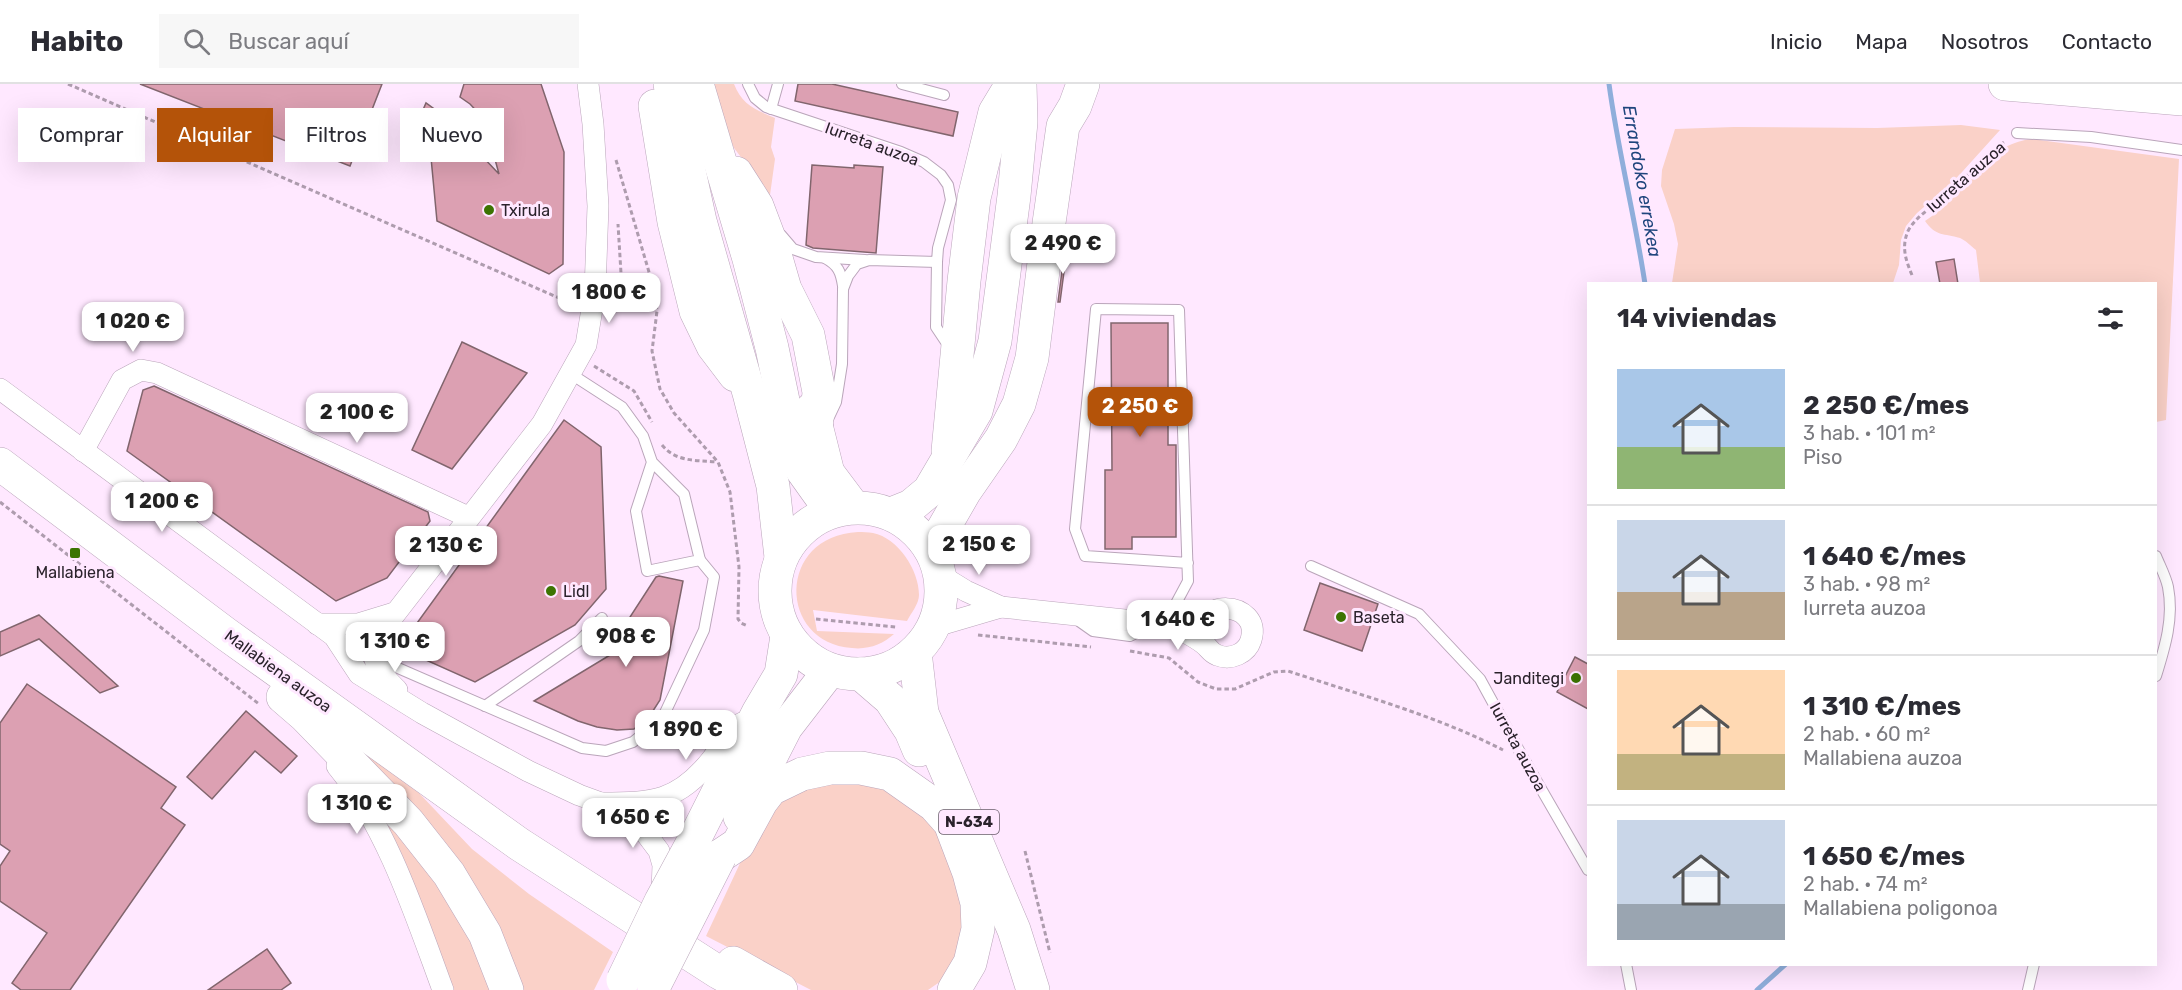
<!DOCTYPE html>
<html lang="es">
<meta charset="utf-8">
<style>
:root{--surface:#fff;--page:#f7f7f7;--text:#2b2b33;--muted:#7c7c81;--line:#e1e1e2;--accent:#b45309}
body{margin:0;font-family:Rubik,sans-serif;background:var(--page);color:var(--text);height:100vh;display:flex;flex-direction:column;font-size:22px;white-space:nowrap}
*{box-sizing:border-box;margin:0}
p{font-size:20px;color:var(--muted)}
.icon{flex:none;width:33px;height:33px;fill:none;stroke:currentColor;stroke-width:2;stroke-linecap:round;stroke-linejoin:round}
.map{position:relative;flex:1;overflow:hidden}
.panel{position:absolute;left:1587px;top:198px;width:570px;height:684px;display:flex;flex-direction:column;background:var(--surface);border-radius:0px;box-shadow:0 6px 24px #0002}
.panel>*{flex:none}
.banner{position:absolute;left:18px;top:24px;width:570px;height:54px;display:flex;gap:12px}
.price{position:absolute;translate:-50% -51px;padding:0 14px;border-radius:12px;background:#fff;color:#222;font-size:20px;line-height:39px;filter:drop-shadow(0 2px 3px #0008)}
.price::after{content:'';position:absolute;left:50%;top:36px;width:18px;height:14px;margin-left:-9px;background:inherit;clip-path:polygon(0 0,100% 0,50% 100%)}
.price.current{background:var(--accent);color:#fff}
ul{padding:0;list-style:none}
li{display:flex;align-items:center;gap:18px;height:150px;padding:0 30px}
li+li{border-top:2px solid var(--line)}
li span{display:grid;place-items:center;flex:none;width:168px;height:120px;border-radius:0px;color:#555}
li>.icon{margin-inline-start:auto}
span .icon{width:72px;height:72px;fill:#fffc;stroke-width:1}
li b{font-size:26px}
h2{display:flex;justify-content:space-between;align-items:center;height:72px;padding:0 30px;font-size:26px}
.chip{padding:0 21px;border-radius:0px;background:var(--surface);box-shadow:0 6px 24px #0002;font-size:21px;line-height:54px}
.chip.current{background:var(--accent);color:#fff}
header{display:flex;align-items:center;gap:36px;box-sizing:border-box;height:84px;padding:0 30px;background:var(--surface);border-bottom:2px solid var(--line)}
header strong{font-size:28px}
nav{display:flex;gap:33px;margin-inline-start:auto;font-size:21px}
.search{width:420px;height:54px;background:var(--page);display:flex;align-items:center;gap:15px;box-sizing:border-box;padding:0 21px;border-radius:0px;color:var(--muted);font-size:22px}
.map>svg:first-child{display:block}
.green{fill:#fad1c8}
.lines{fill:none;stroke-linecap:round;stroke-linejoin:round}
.stream{stroke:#8faedb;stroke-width:5}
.building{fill:#dca0b2;stroke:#81656d;stroke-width:1.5}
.lane-casing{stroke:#baa5ba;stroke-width:12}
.street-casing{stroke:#baa5ba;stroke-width:22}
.primary-casing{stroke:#baa5ba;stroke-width:34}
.highway-casing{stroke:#baa5ba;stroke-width:34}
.path{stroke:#ae9cae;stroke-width:3;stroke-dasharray:4.5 3;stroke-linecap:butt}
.lane{stroke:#fff;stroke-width:10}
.street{stroke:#fff;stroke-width:21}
.primary{stroke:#fff;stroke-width:33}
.highway{stroke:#fff;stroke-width:33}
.primary-bridge-casing{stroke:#baa5ba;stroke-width:34;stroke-linecap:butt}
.primary-bridge{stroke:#fff;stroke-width:33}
.poi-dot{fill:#3c7402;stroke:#ffe8ff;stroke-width:2}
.labels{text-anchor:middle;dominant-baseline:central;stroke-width:6;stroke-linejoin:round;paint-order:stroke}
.shield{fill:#ffe8ff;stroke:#6a5d6b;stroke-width:1.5}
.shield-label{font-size:15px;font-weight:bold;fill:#2a222b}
.street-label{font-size:16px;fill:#2a222b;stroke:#ffe8ff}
.poi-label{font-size:16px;fill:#2a222b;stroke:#ffe8ff;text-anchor:start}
.water-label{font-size:18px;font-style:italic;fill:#1f457d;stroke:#ffe8ff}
</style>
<header>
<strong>Habito</strong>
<div class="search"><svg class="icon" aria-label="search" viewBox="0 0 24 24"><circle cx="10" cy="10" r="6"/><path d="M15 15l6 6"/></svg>Buscar aquí</div>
<nav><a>Inicio</a><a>Mapa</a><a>Nosotros</a><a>Contacto</a></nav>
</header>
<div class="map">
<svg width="2182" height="906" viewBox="0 0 2182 906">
<rect width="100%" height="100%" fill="#ffe8ff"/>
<!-- green -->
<g class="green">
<path d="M709,0H734C742,21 756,26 775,34L771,63L775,75L770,111L734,64L723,38Z"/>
<path d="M1961,41L2000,46L1953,98L1917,129L1906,142L1901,156L1899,181L1893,199H1672L1678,160L1674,140L1661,102L1662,86L1675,45L1734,43L1877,44Z"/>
<path d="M2032,55L2179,75L2166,336L2156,338V200L1980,199L1976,166C1971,162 1965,156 1960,154C1944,149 1936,153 1925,137C1934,131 1943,124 1951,116C1976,90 1993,59 2032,55Z"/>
<path d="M858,448C863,448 868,448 873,449C898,454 919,486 919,511C919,520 911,529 907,537L813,526L817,547L894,550C883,560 868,566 852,564C778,559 776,452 858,448Z"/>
<path d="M332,645L419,709L472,765L529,810L613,868L594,906H522Z"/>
<path d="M808,696H868L929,732L963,802L967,861L941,897L928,906H811L706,852L764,728Z"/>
<path d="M365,708L442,805L469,855L493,906H454L427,834Z"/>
</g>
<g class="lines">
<!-- stream -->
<g class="stream">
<path d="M1609,0C1618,67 1635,133 1645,200"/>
<path d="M1757,906L1786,880"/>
</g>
</g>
<!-- building -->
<g class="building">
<path d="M140,0H382L350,82Z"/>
<path d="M464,0H541L564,68L563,180L549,190L437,137L430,63L425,56L413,49L426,19L444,32L499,90L484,35L470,20L460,13Z"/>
<path d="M798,0H832L958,28L953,52L795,17Z"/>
<path d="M812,81L854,84V81L883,83L876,169L813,164L806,161Z"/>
<path d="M1065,164L1067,165L1060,218H1058Z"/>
<path d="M1954,175L1958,200H1940L1936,178Z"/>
<path d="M1111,239H1168V361H1176V453H1132V465H1105V386H1112Z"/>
<path d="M462,258L527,289L452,385L412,366Z"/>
<path d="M154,302L428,428L430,437L387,494L336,517L127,367L143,306Z"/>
<path d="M564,336L601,363L606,505L575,541L475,598L399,564Z"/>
<path d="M659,492L683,497L660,616L651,630L634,645L617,646L597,643L578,637L534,617L625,562L630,533L656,493Z"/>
<path d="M1320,499L1378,520L1362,567L1304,546Z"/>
<path d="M39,531L118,602L100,609L39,555L0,572V548Z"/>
<path d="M1575,573L1588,580V625L1557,608Z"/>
<path d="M27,600L176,703L161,724L185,741L70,906H21L12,899L47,849L0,817V782L10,767L0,760V639Z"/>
<path d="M246,627L297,672L281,689L255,667L212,715L187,693Z"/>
<path d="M267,865L291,899L281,906H208Z"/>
</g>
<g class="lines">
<!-- lane casing -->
<g class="lane-casing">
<g id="lane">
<path d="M748,0L755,14L766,23L901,68L924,78L941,91L948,101L951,116L938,164L937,178L869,176L857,180L848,192L843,205L842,280L836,318L828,335"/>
<path d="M902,0L944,11"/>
<path d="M771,25L778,0"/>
<path d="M2017,49L2091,53L2182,66"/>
<path d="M781,151L793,165L816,173L865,176"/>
<path d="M825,174C838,181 841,188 843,202"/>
<path d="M937,178L936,243L950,264"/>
<path d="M571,290L622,323L643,352L652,378L684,410L700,476L647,487L636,427L652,378"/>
<path d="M2156,472C2160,482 2166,493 2168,503C2174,534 2165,563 2156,592"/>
<path d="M1311,482L1419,530L1480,595L1521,670L1588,786"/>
<path d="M1076,535L1093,547L1130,552L1150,542"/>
<path d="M1165,540L1188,497L1179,226L1096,225L1075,445L1085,472L1188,479"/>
<path d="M376,569L398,584L582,664L606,667L633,658L663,633L704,546L714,493L700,476"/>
<path d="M485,622L579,557L602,534"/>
<path d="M1626,880L1631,906"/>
<path d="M2028,906L2034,880"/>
</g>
</g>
<!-- street casing -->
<g class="street-casing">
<g id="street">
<path d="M0,305L334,552L359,590L422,629L528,687L579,711L601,719L618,732L641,743L659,767L663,781L662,807"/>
<path d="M83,367L122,296L141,286L157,289L468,433"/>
<path d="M940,491L966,507L1001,523L1172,541L1205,536"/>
<path d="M317,540H358L394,529"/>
<path d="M1172,541C1182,547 1194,552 1204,560C1209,564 1211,569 1217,571C1231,577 1247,569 1251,556C1263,516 1189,511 1205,560"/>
<path d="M933,543L1001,523"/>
<path d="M397,606C375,584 369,579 381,548L542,340L586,261L595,207L598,122L593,40L588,0"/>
<path d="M337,682C387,743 416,833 443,906"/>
<path d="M601,719C653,719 678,718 712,675C721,663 730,648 742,639"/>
</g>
</g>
<!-- primary casing -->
<g class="primary-casing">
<g id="primary">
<circle cx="858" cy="507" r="83"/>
<path d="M740,733L786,643L830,586"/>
<path d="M694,756L758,629L781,590L787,552"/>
</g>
</g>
<!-- highway casing -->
<g class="highway-casing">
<g id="highway">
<path d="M670,0L700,137L749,309L773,402L781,473"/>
<path d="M697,0L749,175L772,264L786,331L802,386L822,414L835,426"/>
<path d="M2005,0L2182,15"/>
<path d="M655,22L674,138L696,227L713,262L735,291"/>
<path d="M736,89L757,122L774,167L785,205L808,251L819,308L816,346"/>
<path d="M812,325L828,389L849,417"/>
<path d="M948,367L964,197L974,114L995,28L1012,0"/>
<path d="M0,380L226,550L519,760L718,888L750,906"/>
<path d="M891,430L911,422L929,407L976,327L995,257L1014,112L1021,38L1020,0"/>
<path d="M931,466L965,407L1001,355L1019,320L1032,274L1049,139L1063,42L1075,22L1083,0"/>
<path d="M915,568L922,629L1014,846L1033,906"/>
<path d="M861,590L890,615L911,647L919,666"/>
<path d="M283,613L305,632L408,738L449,790L485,850L507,906"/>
<path d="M720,772L738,760L761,718L771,705L802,690L830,684H861L890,690L934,721L950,739L969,789L977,819L978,845L970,879L954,906"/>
<path d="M733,879L781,906"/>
</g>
</g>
<!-- path -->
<g class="path">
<path d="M68,0L566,217L575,218"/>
<path d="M616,76L654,205L657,227L652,267L660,305L674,329L718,378L730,408L739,483L738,535L741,539L748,542"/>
<path d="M1912,191C1906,177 1901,163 1908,147C1917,130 1938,120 1952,107C1970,90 1984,70 2006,57"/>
<path d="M613,227L623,222L618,140"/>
<path d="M594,282L634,307L652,338"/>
<path d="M662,361C676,378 695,376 716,378"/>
<path d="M0,418L259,620"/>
<path d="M816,535L896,543"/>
<path d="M978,551L1091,563"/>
<path d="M1130,567L1169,574L1198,598L1216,605H1235L1274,588L1288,587C1360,611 1435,631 1503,666"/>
<path d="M1025,767L1050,869"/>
</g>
<!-- lane -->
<use href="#lane" class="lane"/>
<!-- street -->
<use href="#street" class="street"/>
<!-- primary -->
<use href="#primary" class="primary"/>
<!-- highway -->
<use href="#highway" class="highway"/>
<!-- primary-bridge casing -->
<g class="primary-bridge-casing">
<g id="primary-bridge">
<path d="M623,896L661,817L694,756"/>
<path d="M654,902L720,772"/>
</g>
</g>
<!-- primary-bridge -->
<use href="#primary-bridge" class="primary-bridge"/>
</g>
<!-- markers -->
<g class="poi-dot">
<circle cx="489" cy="126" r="6"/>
<rect x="69" y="463" width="12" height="12" rx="3"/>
<circle cx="551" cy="507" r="6"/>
<circle cx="1341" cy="533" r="6"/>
<circle cx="1576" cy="594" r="6"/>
</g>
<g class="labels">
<!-- shield labels -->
<rect class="shield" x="939" y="726" width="60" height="24" rx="4.5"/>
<g class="shield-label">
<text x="969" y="738">N-634</text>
</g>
<!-- street labels -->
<g class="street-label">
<text transform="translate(872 60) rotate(20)">Iurreta auzoa</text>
<text transform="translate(1966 93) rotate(-41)">Iurreta auzoa</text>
<text transform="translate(278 587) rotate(36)">Mallabiena auzoa</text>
<text transform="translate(1518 663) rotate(61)">Iurreta auzoa</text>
</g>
<!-- poi labels -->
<g class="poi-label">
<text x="501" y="126">Txirula</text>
<text x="75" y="488" text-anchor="middle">Mallabiena</text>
<text x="563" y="507">Lidl</text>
<text x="1353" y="533">Baseta</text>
<text x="1564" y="594" text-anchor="end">Janditegi</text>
</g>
<!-- water labels -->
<g class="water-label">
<text transform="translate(1642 97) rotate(80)">Errandoko errekea</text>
</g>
</g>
</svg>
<b class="price" style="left:1063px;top:191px">2 490 €</b>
<b class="price" style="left:609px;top:240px">1 800 €</b>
<b class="price" style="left:133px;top:269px">1 020 €</b>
<b class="price current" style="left:1140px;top:354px">2 250 €</b>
<b class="price" style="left:357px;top:360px">2 100 €</b>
<b class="price" style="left:162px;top:449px">1 200 €</b>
<b class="price" style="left:979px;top:492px">2 150 €</b>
<b class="price" style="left:446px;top:493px">2 130 €</b>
<b class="price" style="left:1178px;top:567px">1 640 €</b>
<b class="price" style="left:626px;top:584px">908 €</b>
<b class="price" style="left:395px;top:589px">1 310 €</b>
<b class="price" style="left:686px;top:677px">1 890 €</b>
<b class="price" style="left:357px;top:751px">1 310 €</b>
<b class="price" style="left:633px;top:765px">1 650 €</b>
<div class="banner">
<a class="chip">Comprar</a>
<a class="chip current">Alquilar</a>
<a class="chip">Filtros</a>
<a class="chip">Nuevo</a>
</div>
<section class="panel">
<h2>14 viviendas<svg class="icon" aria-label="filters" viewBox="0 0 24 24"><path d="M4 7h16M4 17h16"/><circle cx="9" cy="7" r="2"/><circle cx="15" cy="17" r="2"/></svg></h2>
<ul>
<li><span style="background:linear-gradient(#a9c7e8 65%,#8fb573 0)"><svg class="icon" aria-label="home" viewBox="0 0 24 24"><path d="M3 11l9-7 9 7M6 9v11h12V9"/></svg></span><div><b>2 250 €/mes</b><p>3 hab. · 101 m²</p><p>Piso</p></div></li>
<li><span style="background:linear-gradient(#c9d6e8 60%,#b9a48a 0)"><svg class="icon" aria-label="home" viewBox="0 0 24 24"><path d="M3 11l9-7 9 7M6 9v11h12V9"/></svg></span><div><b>1 640 €/mes</b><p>3 hab. · 98 m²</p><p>Iurreta auzoa</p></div></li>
<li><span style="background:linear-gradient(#ffd9b3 70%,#c2b280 0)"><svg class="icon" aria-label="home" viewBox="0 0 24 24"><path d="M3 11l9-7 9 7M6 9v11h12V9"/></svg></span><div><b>1 310 €/mes</b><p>2 hab. · 60 m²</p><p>Mallabiena auzoa</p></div></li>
<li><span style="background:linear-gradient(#c9d6e8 70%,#9aa5b1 0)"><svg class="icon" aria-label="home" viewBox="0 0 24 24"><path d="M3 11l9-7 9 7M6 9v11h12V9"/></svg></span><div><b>1 650 €/mes</b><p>2 hab. · 74 m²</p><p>Mallabiena poligonoa</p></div></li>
</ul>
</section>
</div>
